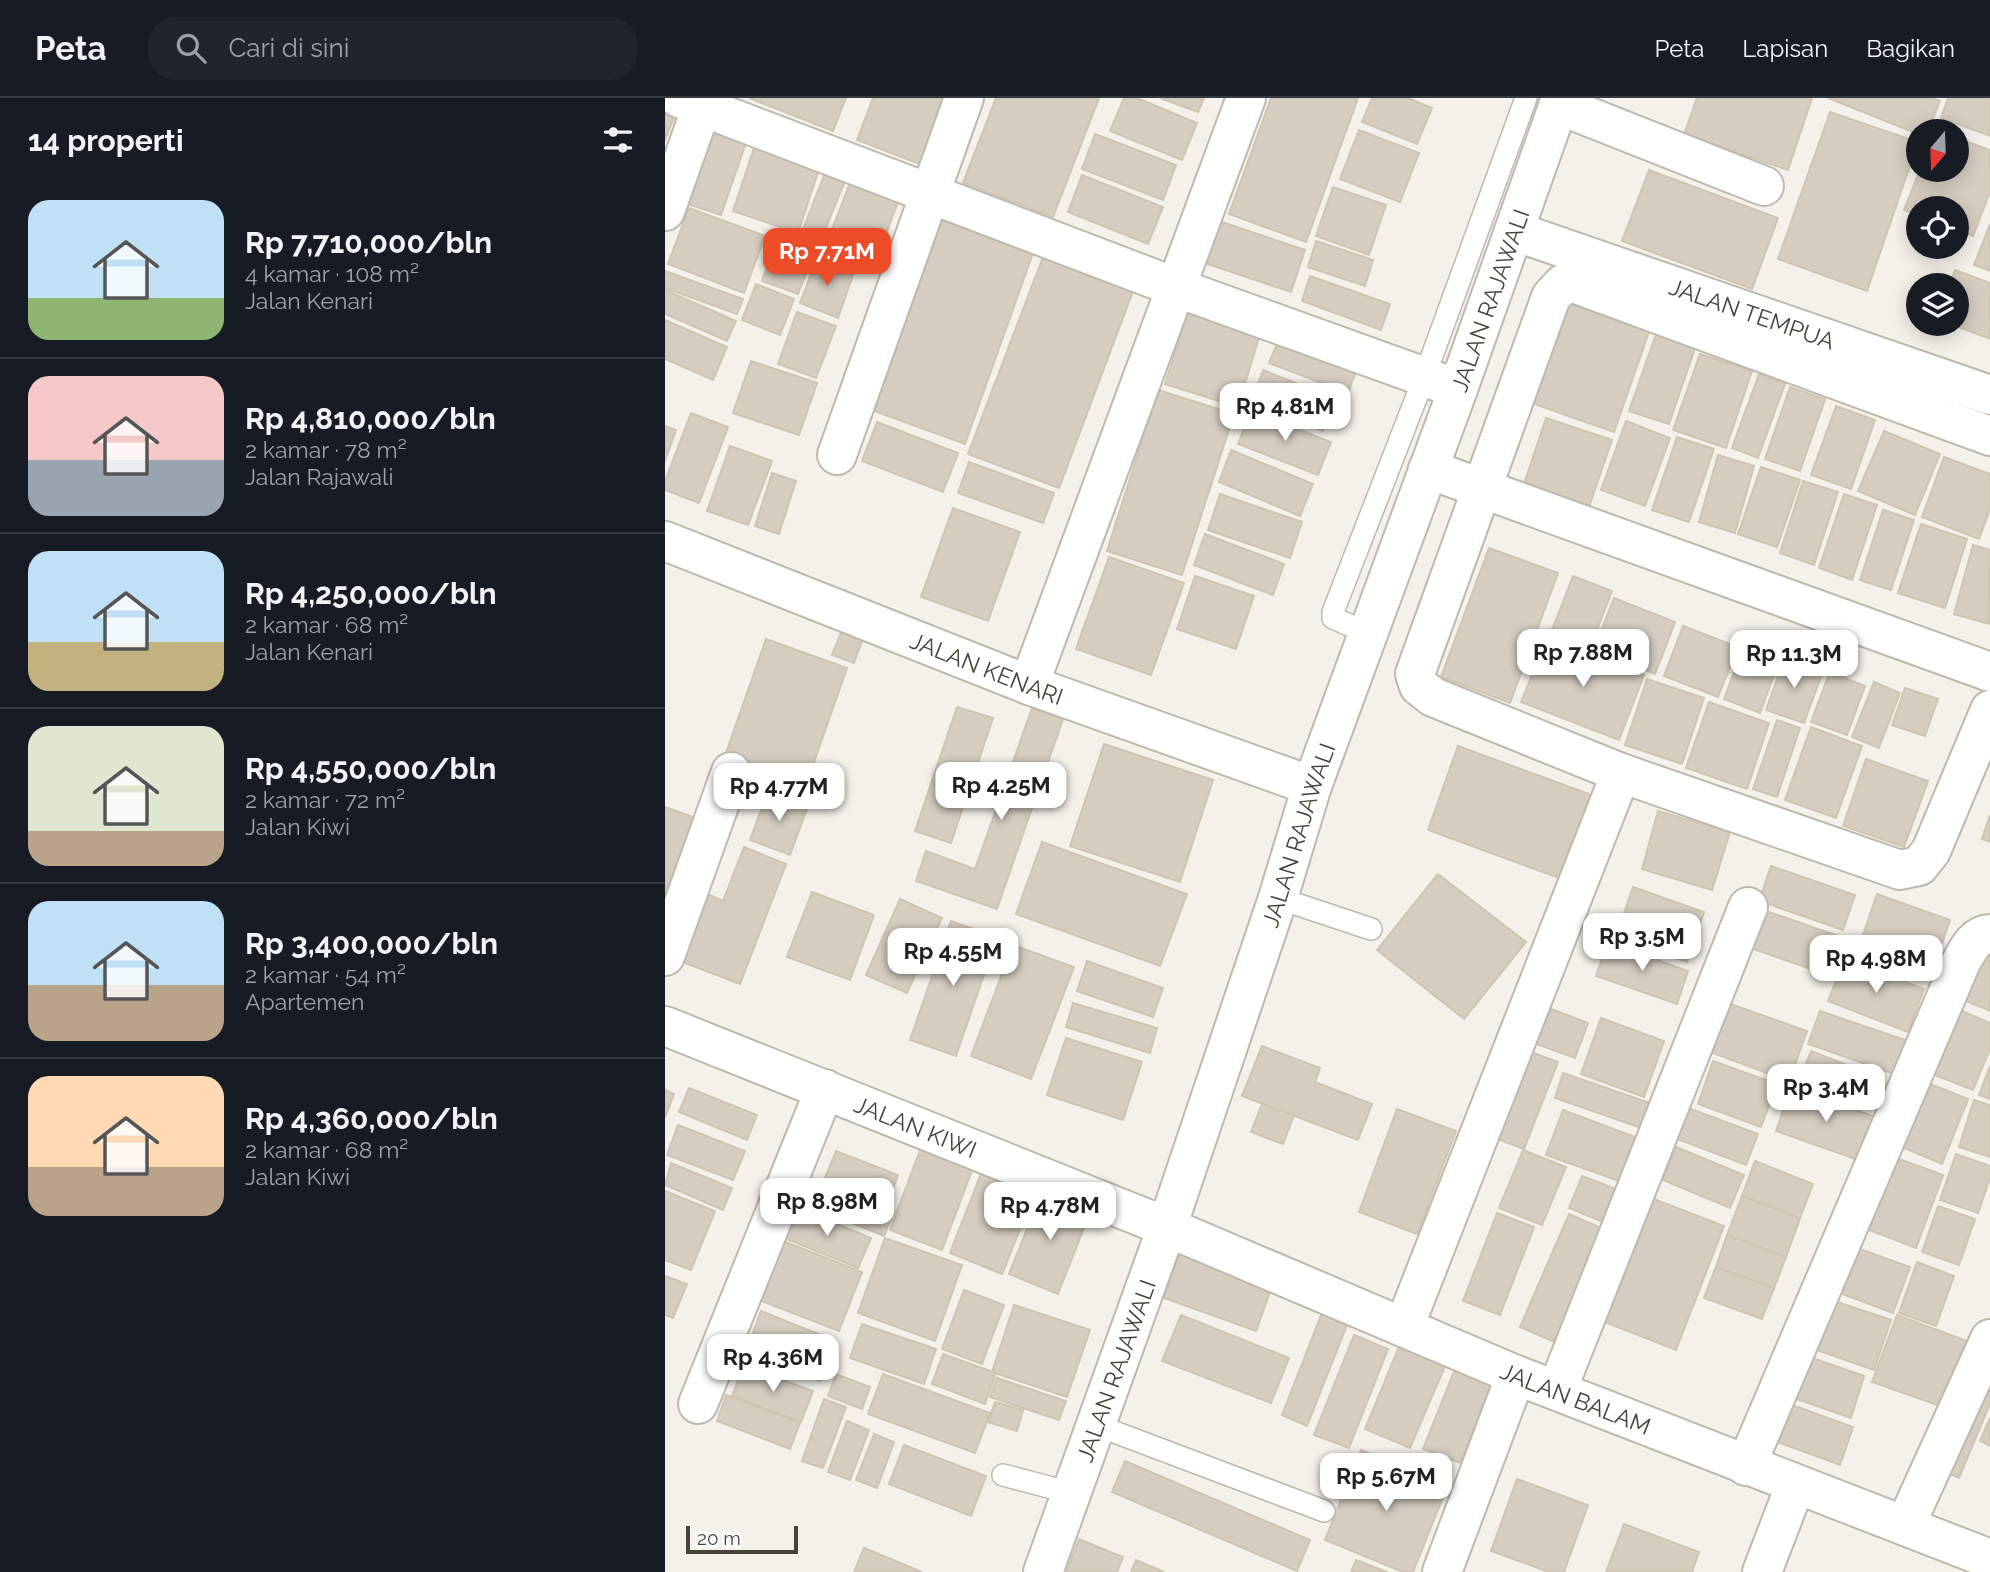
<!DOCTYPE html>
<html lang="id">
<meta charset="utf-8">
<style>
:root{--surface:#171b24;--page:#20242c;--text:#f1f3f6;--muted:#9ea1a6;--line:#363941;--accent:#ec4d28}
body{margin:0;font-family:Raleway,sans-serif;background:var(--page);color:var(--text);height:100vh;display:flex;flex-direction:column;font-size:26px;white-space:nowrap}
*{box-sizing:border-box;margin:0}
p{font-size:23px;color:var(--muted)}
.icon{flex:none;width:38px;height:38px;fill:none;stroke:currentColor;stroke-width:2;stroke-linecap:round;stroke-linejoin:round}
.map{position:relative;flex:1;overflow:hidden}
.details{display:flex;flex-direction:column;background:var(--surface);width:665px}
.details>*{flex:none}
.needle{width:46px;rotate:199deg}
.fabs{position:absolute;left:1241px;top:21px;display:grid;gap:14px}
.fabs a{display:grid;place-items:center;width:63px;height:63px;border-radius:50%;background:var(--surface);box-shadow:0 4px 18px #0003;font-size:35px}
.scale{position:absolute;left:21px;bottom:18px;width:112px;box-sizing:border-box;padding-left:7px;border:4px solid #474238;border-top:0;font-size:19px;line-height:24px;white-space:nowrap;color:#474238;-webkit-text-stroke:5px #fff;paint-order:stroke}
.price{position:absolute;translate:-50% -60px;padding:0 16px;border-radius:14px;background:#fff;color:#222;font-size:23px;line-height:46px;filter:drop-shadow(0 2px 4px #0008)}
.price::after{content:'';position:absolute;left:50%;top:42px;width:21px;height:16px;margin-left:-10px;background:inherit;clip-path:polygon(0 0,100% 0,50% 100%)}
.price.active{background:var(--accent);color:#fff}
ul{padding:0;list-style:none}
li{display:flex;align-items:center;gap:21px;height:175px;padding:0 28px}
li+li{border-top:2px solid var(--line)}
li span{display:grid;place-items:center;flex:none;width:196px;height:140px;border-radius:21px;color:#555}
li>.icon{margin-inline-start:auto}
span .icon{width:84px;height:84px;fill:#fffc;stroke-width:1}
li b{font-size:30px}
h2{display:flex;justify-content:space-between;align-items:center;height:84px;padding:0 28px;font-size:30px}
header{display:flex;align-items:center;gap:42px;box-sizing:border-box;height:98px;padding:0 35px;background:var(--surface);border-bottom:2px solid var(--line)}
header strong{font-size:33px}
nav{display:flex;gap:38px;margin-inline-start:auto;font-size:24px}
.search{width:490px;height:63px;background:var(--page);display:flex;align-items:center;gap:18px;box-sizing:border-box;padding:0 24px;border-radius:28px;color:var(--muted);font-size:26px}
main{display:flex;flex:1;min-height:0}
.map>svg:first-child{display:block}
.building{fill:#d5cdc0;stroke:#cfc5b3;stroke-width:2}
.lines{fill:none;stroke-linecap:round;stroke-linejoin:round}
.lane-casing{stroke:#bfb9ad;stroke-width:24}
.street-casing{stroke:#bfb9ad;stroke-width:42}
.lane{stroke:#fff;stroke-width:21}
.street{stroke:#fff;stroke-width:38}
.labels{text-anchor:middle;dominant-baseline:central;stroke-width:7;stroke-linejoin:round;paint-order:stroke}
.street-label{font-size:23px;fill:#474238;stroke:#fff}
</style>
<header>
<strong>Peta</strong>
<div class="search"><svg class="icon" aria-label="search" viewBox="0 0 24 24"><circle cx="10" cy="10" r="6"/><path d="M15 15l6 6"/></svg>Cari di sini</div>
<nav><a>Peta</a><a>Lapisan</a><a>Bagikan</a></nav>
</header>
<main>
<section class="details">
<h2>14 properti<svg class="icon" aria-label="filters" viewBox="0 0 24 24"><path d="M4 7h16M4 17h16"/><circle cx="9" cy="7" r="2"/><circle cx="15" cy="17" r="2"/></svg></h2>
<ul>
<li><span style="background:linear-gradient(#bfe0f5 70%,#8fb573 0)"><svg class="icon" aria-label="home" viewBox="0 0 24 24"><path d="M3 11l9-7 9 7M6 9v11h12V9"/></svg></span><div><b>Rp 7,710,000/bln</b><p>4 kamar · 108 m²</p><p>Jalan Kenari</p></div></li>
<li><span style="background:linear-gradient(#f6c9c9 60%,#9aa5b1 0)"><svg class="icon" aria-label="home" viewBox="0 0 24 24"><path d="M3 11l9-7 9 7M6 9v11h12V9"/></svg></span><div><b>Rp 4,810,000/bln</b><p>2 kamar · 78 m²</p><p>Jalan Rajawali</p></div></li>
<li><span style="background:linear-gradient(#bfe0f5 65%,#c2b280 0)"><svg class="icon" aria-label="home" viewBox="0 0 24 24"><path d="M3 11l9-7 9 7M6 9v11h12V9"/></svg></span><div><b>Rp 4,250,000/bln</b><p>2 kamar · 68 m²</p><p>Jalan Kenari</p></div></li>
<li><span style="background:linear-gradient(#dfe7d0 75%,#b9a48a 0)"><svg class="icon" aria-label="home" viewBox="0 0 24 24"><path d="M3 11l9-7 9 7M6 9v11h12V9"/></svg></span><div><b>Rp 4,550,000/bln</b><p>2 kamar · 72 m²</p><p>Jalan Kiwi</p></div></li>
<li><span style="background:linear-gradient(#bfe0f5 60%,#b9a48a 0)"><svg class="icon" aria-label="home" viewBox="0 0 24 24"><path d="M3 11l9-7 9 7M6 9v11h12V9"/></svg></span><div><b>Rp 3,400,000/bln</b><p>2 kamar · 54 m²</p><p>Apartemen</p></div></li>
<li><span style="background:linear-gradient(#ffd9b3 65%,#b9a48a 0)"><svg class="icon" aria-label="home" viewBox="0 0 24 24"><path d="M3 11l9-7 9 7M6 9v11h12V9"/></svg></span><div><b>Rp 4,360,000/bln</b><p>2 kamar · 68 m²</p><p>Jalan Kiwi</p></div></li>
</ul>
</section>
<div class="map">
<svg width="1325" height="1474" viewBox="0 0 1325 1474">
<rect width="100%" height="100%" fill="#f4f1ea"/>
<!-- building -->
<g class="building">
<path d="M84,0H181L168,33Z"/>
<path d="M208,0H292L265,70L192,42Z"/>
<path d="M331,0H434L388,119L298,85Z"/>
<path d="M459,0H472L532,25L517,62L445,33Z"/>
<path d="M495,0H539L533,14Z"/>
<path d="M606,0H693L641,144L564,116Z"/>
<path d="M707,0H743L767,10L752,46L697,24Z"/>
<path d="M1032,0H1147L1123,72L1019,37Z"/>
<path d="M1163,0H1267L1275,3L1263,33L1253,36Z"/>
<path d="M1283,0H1325V38L1276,20Z"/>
<path d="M0,13L10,17L0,42Z"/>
<path d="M1165,14L1253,44L1202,193L1113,161Z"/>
<path d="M46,30L82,42L56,117L20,105Z"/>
<path d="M694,32L754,55L735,104L675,81Z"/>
<path d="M430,36L511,67L498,102L417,71Z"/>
<path d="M1292,40L1325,52V94L1308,138L1292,132V110H1253V117L1239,112L1255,72H1292Z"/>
<path d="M90,47L155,68L133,135L68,113Z"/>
<path d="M162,70L182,78L156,142L137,134Z"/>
<path d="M984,72L1113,120L1087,191L957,143Z"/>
<path d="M188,77L236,96L207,173L158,155Z"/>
<path d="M417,77L498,109L483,146L403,114Z"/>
<path d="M668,89L721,107L704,157L651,138Z"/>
<path d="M24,110L100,138L79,195L3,166Z"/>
<path d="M276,122L368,155L300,346L209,313Z"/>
<path d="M554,123L640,152L626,194L540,165Z"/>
<path d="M1325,126V173L1309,167Z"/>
<path d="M114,136L151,149L133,196L97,183Z"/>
<path d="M651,143L708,162L700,188L643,169Z"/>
<path d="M378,159L468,193L394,390L303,356Z"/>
<path d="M152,161L189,174L173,220L135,205Z"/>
<path d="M1290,172L1325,185V241L1286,226H1292V187H1284Z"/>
<path d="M0,173L78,201L72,216L0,190Z"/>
<path d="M645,178L725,206L716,232L637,203Z"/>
<path d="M91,186L129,201L115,237L77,222Z"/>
<path d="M0,192L71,223L62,243L0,216Z"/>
<path d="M901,201L985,231L949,334L866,305Z"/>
<path d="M132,214L171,228L151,280L113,266Z"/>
<path d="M523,214L595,236L573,309L500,286Z"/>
<path d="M0,222L62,249L48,282L0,261Z"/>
<path d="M991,236L1030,250L1004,326L964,313Z"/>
<path d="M614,241L692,270L683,295L604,265Z"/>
<path d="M1035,256L1087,273L1061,350L1008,332Z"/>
<path d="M86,263L152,285L134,337L68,315Z"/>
<path d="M598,272L671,301L658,333L586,305Z"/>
<path d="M1094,276L1120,286L1093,360L1067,350Z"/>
<path d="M1125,289L1160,301L1135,373L1100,361Z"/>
<path d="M493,292L569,316L517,477L442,453Z"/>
<path d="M1171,308L1210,322L1186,391L1146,377Z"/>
<path d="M586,313L666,344L653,377L573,346Z"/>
<path d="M26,315L63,329L34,405L0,392V383Z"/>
<path d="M881,320L947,342L924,409L859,386Z"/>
<path d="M961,323L1005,340L980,408L936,392Z"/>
<path d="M212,324L293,355L278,394L197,363Z"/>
<path d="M0,328L11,332L0,363Z"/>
<path d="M1219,333L1275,356L1250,417L1193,393Z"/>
<path d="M1012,339L1049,351L1024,424L987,412Z"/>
<path d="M65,348L107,363L83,427L42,413Z"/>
<path d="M566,352L648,386L635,418L554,384Z"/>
<path d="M1053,357L1089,368L1070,435L1034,424Z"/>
<path d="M1279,359L1325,376V411L1314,441L1257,419Z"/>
<path d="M304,364L389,395L378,425L293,395Z"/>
<path d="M1096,369L1135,382L1112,449L1073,436Z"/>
<path d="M107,375L131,383L114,436L90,428Z"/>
<path d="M1138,383L1173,394L1149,467L1115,455Z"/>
<path d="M555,396L637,424L625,460L543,432Z"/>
<path d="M1179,396L1212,407L1187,482L1154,470Z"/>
<path d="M288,410L355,434L323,523L256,499Z"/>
<path d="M1218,412L1249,422L1226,492L1195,482Z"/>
<path d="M1256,426L1302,441L1280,510L1233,495Z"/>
<path d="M540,436L619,466L608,497L529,467Z"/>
<path d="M1308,447L1325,452L1324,526L1289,516Z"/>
<path d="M824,450L893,475L845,605L776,579Z"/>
<path d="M444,459L519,485L486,577L411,551Z"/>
<path d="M530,478L589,498L571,551L512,531Z"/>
<path d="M908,478L947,493L926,547L887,532Z"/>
<path d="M949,500L1010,524L990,576L929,551Z"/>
<path d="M179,527L200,535L189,565L167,557Z"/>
<path d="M1018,528L1073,549L1053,599L999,578Z"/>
<path d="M882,540L979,577L954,642L856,604Z"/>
<path d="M101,541L182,570L142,684L61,655Z"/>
<path d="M1081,543L1117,555L1095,615L1059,601Z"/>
<path d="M1120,559L1158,573L1139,625L1101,612Z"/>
<path d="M1165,574L1200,588L1182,637L1146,624Z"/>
<path d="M982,581L1039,600L1017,666L960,647Z"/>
<path d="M1209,584L1235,595L1214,650L1187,639Z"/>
<path d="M1240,590L1273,601L1260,638L1227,627Z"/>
<path d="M1044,604L1104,625L1082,691L1021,670Z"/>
<path d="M292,609L328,620L286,745L250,733Z"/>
<path d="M367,610L398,621L332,811L251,783L261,753L310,771Z"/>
<path d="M1112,622L1135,630L1112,699L1088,691Z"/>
<path d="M1146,629L1197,648L1171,720L1120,702Z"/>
<path d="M439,646L548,682L515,784L405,748Z"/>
<path d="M793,648L927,697L897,781L763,732Z"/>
<path d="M1201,661L1263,683L1239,749L1178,728Z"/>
<path d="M103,693L143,708L125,757L85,742Z"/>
<path d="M0,709L34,721L0,817Z"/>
<path d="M993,713L1065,734L1047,792L977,771Z"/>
<path d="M1325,717V744L1317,741Z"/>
<path d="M377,744L522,796L495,868L351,816Z"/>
<path d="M79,749L121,766L75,886L12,862L38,794L58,803Z"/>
<path d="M1106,768L1190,797L1178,832L1094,803Z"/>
<path d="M773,776L861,844L799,921L712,852Z"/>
<path d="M968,789L1039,814L1022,864L951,839Z"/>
<path d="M147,794L209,817L185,882L122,859Z"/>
<path d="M1212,796L1285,822L1271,863L1198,837Z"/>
<path d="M235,801L277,820L242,895L201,877Z"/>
<path d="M1092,810L1171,837L1158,875L1079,848Z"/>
<path d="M286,823L332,839L291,958L245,942Z"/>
<path d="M1325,843V913L1294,900Z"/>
<path d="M943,844L1023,873L1012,906L931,878Z"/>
<path d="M348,847L409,869L366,981L306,958Z"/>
<path d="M1180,861L1259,891L1243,934L1163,903Z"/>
<path d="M422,863L498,890L488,919L412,893Z"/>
<path d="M1057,903L1142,933L1124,983L1039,952Z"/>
<path d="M408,905L492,930L485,955L401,929Z"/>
<path d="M876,907L923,925L910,960L863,943Z"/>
<path d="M1283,907L1325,925V951L1308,992L1257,972Z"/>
<path d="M1155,913L1240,942L1229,976L1143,946Z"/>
<path d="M936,920L999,943L979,999L916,976Z"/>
<path d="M401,940L477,964L458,1022L382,997Z"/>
<path d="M597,948L655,970L650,984L707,1006L693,1042L577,998Z"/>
<path d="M858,951L893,964L859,1051L824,1038Z"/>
<path d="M1146,953L1210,978L1199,1008L1134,983Z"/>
<path d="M1048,963L1112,986L1096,1029L1033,1006Z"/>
<path d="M1325,968V1001L1314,997Z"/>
<path d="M898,975L988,1006L979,1031L890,1000Z"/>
<path d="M1258,983L1303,1001L1277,1066L1232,1047Z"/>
<path d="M24,990L92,1017L82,1042L14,1014Z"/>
<path d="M1126,990L1211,1019L1196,1063L1111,1033Z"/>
<path d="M0,992L9,996L0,1020Z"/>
<path d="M1309,1002L1325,1007V1059L1294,1049Z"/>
<path d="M597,1006L629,1017L618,1046L586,1034Z"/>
<path d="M1018,1008L1093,1036L1081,1067L1007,1039Z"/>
<path d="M732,1011L791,1033L752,1136L694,1114Z"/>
<path d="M898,1012L973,1040L957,1084L881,1057Z"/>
<path d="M13,1027L80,1053L68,1082L2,1057Z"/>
<path d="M257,1047L309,1067L277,1152L225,1132Z"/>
<path d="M1011,1049L1079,1077L1065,1110L998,1082Z"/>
<path d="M858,1052L901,1069L877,1127L834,1110Z"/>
<path d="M171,1053L233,1077L223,1104L160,1080Z"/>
<path d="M1291,1056L1325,1068V1080L1313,1115L1275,1102Z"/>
<path d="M1226,1058L1278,1077L1251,1150L1199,1130Z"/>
<path d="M1090,1063L1148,1086L1135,1120L1077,1098Z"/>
<path d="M6,1065L67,1090L58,1112L0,1087Z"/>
<path d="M319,1068L372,1089L337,1176L285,1155Z"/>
<path d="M917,1078L954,1092L940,1125L904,1110Z"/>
<path d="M150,1081L229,1113L219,1138L140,1106Z"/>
<path d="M0,1093L50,1113L26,1172L0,1162Z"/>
<path d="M377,1093L426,1112L393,1196L344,1176Z"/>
<path d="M1077,1098L1135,1120L1121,1159L1062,1137Z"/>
<path d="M986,1100L1059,1128L1011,1252L937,1223Z"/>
<path d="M1273,1108L1310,1121L1294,1167L1257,1154Z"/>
<path d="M131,1109L206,1140L193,1170L119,1140Z"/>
<path d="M832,1115L869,1129L835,1217L798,1203Z"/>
<path d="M904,1116L943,1133L894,1246L855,1229Z"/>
<path d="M1062,1137L1121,1159L1109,1190L1051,1169Z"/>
<path d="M220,1140L297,1167L270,1243L193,1215Z"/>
<path d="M118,1143L197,1174L174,1233L94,1202Z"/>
<path d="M1181,1146L1245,1169L1228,1215L1164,1191Z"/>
<path d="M517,1149L609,1183L591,1233L499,1200Z"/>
<path d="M1252,1164L1289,1178L1271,1228L1234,1215Z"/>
<path d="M1051,1169L1109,1190L1097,1221L1039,1200Z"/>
<path d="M0,1178L22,1186L8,1220L0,1217Z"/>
<path d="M299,1192L339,1207L317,1266L277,1251Z"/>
<path d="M1154,1198L1226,1222L1209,1272L1137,1247Z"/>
<path d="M349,1207L425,1232L402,1299L327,1274Z"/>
<path d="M660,1207L686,1217L642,1328L617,1317Z"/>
<path d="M96,1213L171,1243L155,1283L81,1253Z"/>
<path d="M516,1217L624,1260L606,1305L497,1263Z"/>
<path d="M1232,1217L1302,1243L1278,1309L1207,1284Z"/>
<path d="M197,1226L271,1251L259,1286L185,1260Z"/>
<path d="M689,1237L723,1251L684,1350L649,1337Z"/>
<path d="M738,1239L784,1259L745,1350L700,1331Z"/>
<path d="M278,1256L331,1275L320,1306L267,1286Z"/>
<path d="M1136,1256L1199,1278L1186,1320L1123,1298Z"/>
<path d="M794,1261L831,1276L795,1365L758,1351Z"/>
<path d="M79,1267L148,1293L136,1324L67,1298Z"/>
<path d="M171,1276L205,1289L197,1311L163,1298Z"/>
<path d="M218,1276L325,1315L310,1355L203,1316Z"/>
<path d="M1325,1276V1306L1294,1380L1271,1370Z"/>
<path d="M332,1280L401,1303L394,1322L325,1299Z"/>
<path d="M61,1297L135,1325L125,1351L52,1323Z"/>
<path d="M159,1301L181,1309L158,1370L137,1363Z"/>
<path d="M1116,1303L1188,1329L1175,1367L1102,1340Z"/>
<path d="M330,1304L358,1312L352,1333L323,1324Z"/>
<path d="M1325,1320V1348L1315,1343Z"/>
<path d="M182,1323L204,1332L185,1382L163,1374Z"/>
<path d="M209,1336L229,1344L212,1390L191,1382Z"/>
<path d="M239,1347L321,1378L306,1418L224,1386Z"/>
<path d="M696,1352L783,1387L748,1474H738L660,1442Z"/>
<path d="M460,1363L645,1442L632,1473L447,1394Z"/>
<path d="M852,1381L923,1407L899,1474H884L826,1453Z"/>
<path d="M959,1426L1034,1454L1027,1474H941Z"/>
<path d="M414,1441L458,1459L452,1474H401Z"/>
<path d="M199,1450L257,1474H189Z"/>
<path d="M471,1462L499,1474H466Z"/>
<path d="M691,1462L722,1474H686Z"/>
</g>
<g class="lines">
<!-- lane casing -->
<g class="lane-casing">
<g id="lane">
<path d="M703,535L668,520V514L759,280L861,0"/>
<path d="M613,800L706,831"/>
<path d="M431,1327L659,1413"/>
<path d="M338,1377L406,1395"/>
</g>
</g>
<!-- street casing -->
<g class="street-casing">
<g id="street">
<path d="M14,0L510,189L793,291"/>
<path d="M894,7L1099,88"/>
<path d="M0,113L40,0"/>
<path id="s1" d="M849,133L1325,297"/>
<path d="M1325,338L911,186H898L886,199L750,576L754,588L768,599L956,675L1235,772L1254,768L1266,753L1325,612"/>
<path d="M172,357L299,0"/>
<path d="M763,371L1325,574"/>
<path id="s2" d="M0,443L364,587L647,688"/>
<path d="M364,587L581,0"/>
<path d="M0,858L66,674"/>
<path id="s3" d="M0,928L502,1129L851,1277L1325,1461"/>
<path d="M739,1229L956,675"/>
<path d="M892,1292L1083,809"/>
<path d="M33,1306L160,991"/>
<path d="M1081,1368L1296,864C1303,852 1309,837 1325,836"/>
<path d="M1240,1428L1325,1241"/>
<path id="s4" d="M378,1474L502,1129L613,800L647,688L793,291L896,0"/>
<path d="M777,1474L851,1277"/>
<path d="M1097,1474L1130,1388"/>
</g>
</g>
<!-- lane -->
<use href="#lane" class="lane"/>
<!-- street -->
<use href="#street" class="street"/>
</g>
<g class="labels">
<!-- street labels -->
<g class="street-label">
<text stroke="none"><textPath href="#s4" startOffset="1348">JALAN RAJAWALI</textPath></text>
<text stroke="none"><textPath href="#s1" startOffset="252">JALAN TEMPUA</textPath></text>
<text stroke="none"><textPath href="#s2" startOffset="346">JALAN KENARI</textPath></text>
<text stroke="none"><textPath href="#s4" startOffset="780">JALAN RAJAWALI</textPath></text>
<text stroke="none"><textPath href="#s3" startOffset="270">JALAN KIWI</textPath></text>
<text stroke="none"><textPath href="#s4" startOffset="214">JALAN RAJAWALI</textPath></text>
<text stroke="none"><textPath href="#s3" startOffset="984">JALAN BALAM</textPath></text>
</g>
</g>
</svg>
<div class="fabs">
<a><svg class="needle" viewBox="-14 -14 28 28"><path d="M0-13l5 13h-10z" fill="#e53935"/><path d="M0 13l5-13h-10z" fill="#9ea1a6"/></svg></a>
<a><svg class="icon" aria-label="locate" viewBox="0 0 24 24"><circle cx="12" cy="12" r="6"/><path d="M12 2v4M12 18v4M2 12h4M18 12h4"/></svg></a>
<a><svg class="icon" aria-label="layers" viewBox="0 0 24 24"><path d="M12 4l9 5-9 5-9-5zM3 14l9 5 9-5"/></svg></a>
</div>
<div class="scale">20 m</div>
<b class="price active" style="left:162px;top:190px">Rp 7.71M</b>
<b class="price" style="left:620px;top:345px">Rp 4.81M</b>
<b class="price" style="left:918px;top:591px">Rp 7.88M</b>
<b class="price" style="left:1129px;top:592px">Rp 11.3M</b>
<b class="price" style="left:336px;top:724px">Rp 4.25M</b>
<b class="price" style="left:114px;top:725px">Rp 4.77M</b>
<b class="price" style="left:977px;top:875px">Rp 3.5M</b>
<b class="price" style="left:288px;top:890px">Rp 4.55M</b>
<b class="price" style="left:1211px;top:897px">Rp 4.98M</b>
<b class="price" style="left:1161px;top:1026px">Rp 3.4M</b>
<b class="price" style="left:162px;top:1140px">Rp 8.98M</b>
<b class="price" style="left:385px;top:1144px">Rp 4.78M</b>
<b class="price" style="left:108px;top:1296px">Rp 4.36M</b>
<b class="price" style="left:721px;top:1415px">Rp 5.67M</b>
</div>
</main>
